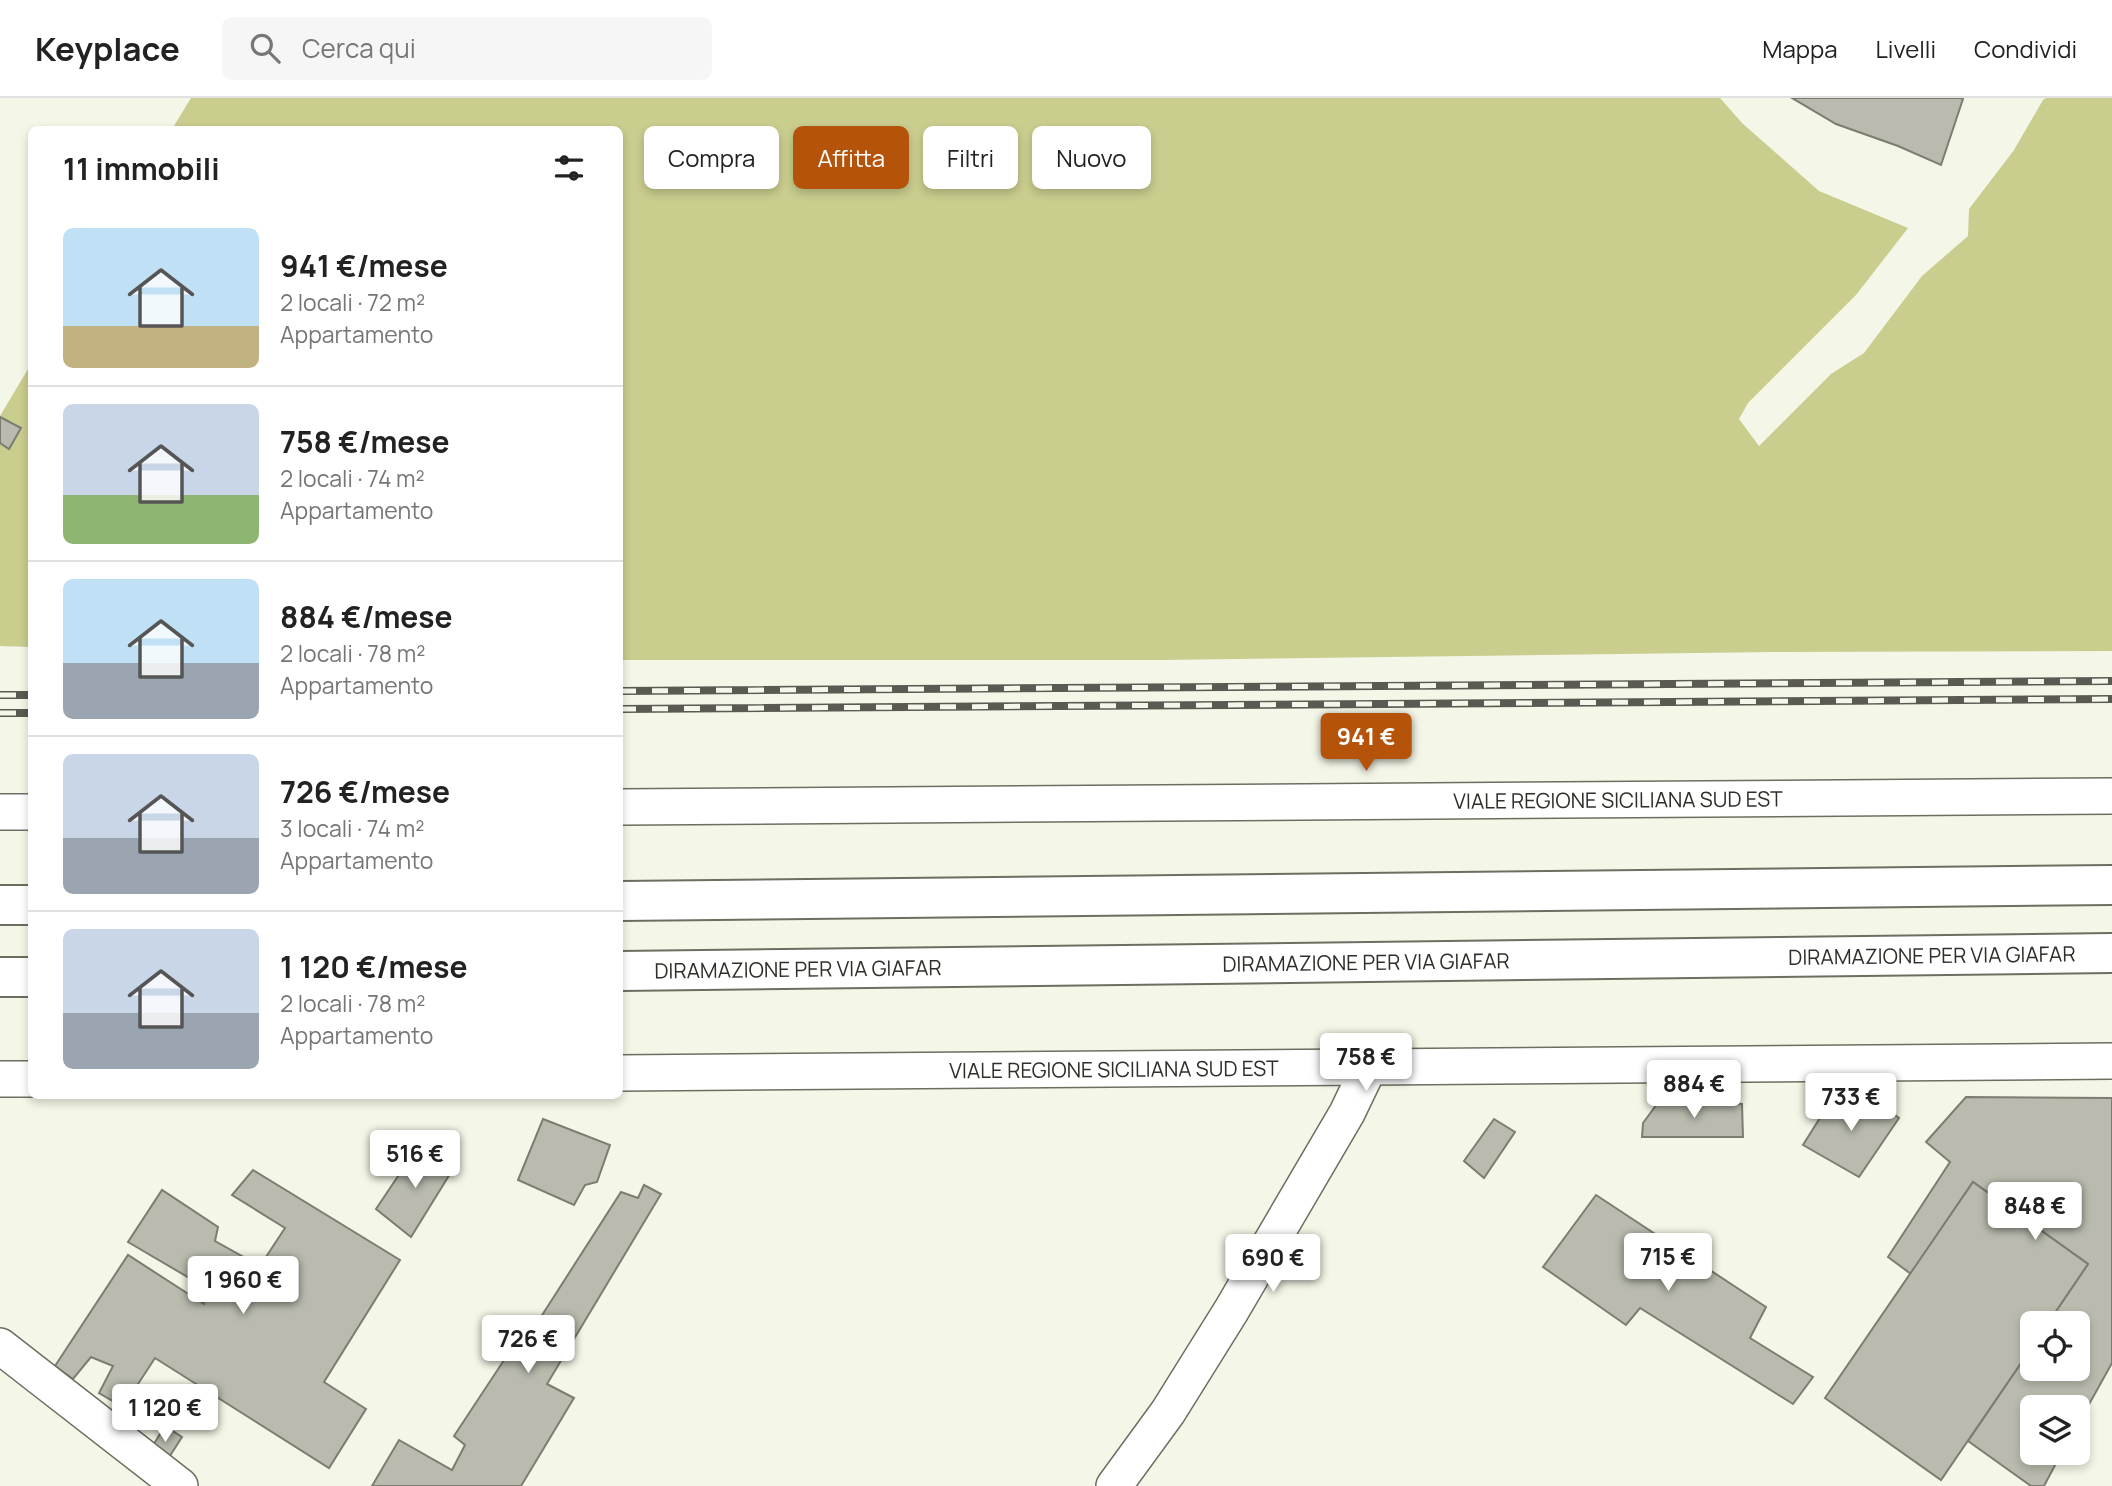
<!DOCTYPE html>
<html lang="it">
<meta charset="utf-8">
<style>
:root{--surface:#fff;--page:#f6f6f6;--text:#222;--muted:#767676;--line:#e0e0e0;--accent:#b45309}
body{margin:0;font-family:Manrope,sans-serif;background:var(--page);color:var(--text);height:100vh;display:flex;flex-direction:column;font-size:26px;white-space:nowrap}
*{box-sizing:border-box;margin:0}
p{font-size:23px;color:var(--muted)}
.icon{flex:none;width:38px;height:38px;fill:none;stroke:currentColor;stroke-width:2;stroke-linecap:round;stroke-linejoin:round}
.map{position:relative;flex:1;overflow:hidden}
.drawer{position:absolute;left:28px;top:28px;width:595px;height:973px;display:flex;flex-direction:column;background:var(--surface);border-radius:10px;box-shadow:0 4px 10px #0003}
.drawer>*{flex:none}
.banner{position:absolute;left:644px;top:28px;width:665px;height:63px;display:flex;gap:14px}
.fabs{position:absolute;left:2020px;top:1213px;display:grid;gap:14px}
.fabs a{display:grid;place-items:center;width:70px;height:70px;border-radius:10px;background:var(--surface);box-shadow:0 4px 10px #0003;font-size:35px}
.price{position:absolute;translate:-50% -60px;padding:0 16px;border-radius:7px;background:#fff;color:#222;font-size:23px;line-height:46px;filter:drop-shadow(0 2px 4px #0008)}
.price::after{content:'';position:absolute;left:50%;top:42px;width:21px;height:16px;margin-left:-10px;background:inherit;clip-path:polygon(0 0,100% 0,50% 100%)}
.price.on{background:var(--accent);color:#fff}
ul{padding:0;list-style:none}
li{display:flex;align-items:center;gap:21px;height:175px;padding:0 35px}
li+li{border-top:2px solid var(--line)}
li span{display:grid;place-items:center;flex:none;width:196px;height:140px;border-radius:10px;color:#555}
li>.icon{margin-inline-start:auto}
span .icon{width:84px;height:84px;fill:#fffc;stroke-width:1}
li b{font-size:30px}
h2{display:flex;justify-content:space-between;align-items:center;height:84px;padding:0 35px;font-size:30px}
.pill{padding:0 24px;border-radius:10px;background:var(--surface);box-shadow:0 4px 10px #0003;font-size:24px;line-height:63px}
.pill.on{background:var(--accent);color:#fff}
header{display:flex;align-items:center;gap:42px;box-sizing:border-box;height:98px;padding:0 35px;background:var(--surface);border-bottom:2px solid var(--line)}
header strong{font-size:33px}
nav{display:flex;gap:38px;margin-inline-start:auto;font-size:24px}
.search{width:490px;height:63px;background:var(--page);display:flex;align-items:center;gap:18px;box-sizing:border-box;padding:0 24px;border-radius:10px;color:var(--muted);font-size:26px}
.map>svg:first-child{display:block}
.green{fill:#c9cd8d}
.building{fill:#babbae;stroke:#7c7d70;stroke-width:2}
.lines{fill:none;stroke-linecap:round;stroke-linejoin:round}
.minor-casing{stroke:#6d6e61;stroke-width:38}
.highway-casing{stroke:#6d6e61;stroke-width:42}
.minor{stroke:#fff;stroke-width:35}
.highway{stroke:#fff;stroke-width:38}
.rail-casing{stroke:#5a5a53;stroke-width:8}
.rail{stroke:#f4f6e7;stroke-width:5;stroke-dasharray:16;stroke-linecap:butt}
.labels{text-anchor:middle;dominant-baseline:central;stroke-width:7;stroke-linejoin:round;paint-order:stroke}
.street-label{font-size:21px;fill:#2f2f2a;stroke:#f4f6e7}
</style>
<header>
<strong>Keyplace</strong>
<div class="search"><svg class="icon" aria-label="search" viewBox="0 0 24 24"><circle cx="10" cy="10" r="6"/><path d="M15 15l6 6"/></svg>Cerca qui</div>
<nav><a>Mappa</a><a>Livelli</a><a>Condividi</a></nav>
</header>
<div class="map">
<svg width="2112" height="1388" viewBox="0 0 2112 1388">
<rect width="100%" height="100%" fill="#f4f6e7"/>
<!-- green -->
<g class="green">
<path d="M191,0H1720L1742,25L1819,93L1908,130L1856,197L1748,305L1739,321L1759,348L1831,276L1864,255L1922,178L1968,138L1969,111L2014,52L2043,2L2046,0H2112V553L1772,554L1162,562H620V32L172,31Z"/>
<path d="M31,266V549L0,548V318Z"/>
</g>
<!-- building -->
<g class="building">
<path d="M1792,0H1960L1963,1L1941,67L1898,48L1836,26Z"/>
<path d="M0,319L21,330L9,351L0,345Z"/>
<path d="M1966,999L2112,1000V1265L2077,1328V1309H2032V1354H2062L2044,1388H2031L1968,1343L2032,1249V1270H2077V1225H2048L2088,1166L1973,1084L1911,1176L1888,1159L1950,1064L1926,1044Z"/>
<path d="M1660,1002L1742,1006L1743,1039H1642L1643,1025Z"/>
<path d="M1875,1002L1899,1020L1859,1079L1803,1047L1830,1004Z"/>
<path d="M543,1021L610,1047L597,1084L585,1087L574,1107L518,1082Z"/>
<path d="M1494,1021L1515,1034L1484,1080L1464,1063Z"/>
<path d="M419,1047L453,1071L411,1139L376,1111Z"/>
<path d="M253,1072L400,1162L324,1284L366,1311L329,1370L155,1260L123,1309L99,1295L113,1268L91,1259L73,1281L55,1268L128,1157L204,1206L208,1191L128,1144L162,1092L218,1129L215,1143L260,1168L285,1130L232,1097Z"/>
<path d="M1973,1084L2088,1166L2048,1225H2032V1249L1941,1382L1825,1300Z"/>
<path d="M644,1087L661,1096L547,1286L574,1300L521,1388H372L399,1342L452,1372L465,1347L454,1338L510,1253L521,1250L621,1094L638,1100Z"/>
<path d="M1596,1097L1766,1209L1750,1240L1813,1279L1793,1306L1640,1210L1626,1227L1543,1169Z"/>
<path d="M165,1328L182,1339L166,1364L149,1354Z"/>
</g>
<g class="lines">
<!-- minor casing -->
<g class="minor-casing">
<g id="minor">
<path id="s1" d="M620,709L2112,698"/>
<path d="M0,714H32"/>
<path id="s2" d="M620,975L2112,963"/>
<path d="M0,981H32"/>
<path d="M0,1248L180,1388"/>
<path d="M1114,1388L1168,1314L1231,1213L1347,1015L1370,967"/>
</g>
</g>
<!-- highway casing -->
<g class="highway-casing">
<g id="highway">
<path d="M620,803L2112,787"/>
<path d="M0,807H32"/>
<path id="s3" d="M620,873L2112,855"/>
<path d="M0,879H32"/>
</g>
</g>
<!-- minor -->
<use href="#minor" class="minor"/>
<!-- highway -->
<use href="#highway" class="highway"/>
<!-- rail casing -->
<g class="rail-casing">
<g id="rail">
<path d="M620,593L2112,583"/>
<path d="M0,597H32"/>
<path d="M620,611L2112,601"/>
<path d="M0,615H32"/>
</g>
</g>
<!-- rail -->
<use href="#rail" class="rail"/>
</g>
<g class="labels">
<!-- street labels -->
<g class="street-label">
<text stroke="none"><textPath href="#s1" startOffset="998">VIALE REGIONE SICILIANA SUD EST</textPath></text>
<text stroke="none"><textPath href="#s3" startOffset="1312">DIRAMAZIONE PER VIA GIAFAR</textPath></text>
<text stroke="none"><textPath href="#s3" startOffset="746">DIRAMAZIONE PER VIA GIAFAR</textPath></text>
<text stroke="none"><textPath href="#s3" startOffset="178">DIRAMAZIONE PER VIA GIAFAR</textPath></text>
<text stroke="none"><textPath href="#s2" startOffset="494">VIALE REGIONE SICILIANA SUD EST</textPath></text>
</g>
</g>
</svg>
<div class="fabs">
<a><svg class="icon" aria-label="locate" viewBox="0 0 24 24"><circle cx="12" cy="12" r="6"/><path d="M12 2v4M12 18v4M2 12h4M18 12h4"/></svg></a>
<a><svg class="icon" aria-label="layers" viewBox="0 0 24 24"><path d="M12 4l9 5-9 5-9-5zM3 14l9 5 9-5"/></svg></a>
</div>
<b class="price on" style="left:1366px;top:675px">941 €</b>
<b class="price" style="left:1366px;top:995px">758 €</b>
<b class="price" style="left:1694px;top:1022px">884 €</b>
<b class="price" style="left:1851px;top:1035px">733 €</b>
<b class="price" style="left:415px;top:1092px">516 €</b>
<b class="price" style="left:2035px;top:1144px">848 €</b>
<b class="price" style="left:1668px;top:1195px">715 €</b>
<b class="price" style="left:1273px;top:1196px">690 €</b>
<b class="price" style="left:243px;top:1218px">1 960 €</b>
<b class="price" style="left:528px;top:1277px">726 €</b>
<b class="price" style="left:165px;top:1346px">1 120 €</b>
<div class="banner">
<a class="pill">Compra</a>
<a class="pill on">Affitta</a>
<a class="pill">Filtri</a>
<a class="pill">Nuovo</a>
</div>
<section class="drawer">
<h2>11 immobili<svg class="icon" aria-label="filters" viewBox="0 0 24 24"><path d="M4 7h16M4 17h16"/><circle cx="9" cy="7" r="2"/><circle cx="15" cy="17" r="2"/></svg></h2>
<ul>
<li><span style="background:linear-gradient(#bfe0f5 70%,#c2b280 0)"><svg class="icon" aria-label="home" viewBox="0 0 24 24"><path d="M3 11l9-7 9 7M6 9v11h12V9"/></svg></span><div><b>941 €/mese</b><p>2 locali · 72 m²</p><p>Appartamento</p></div></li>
<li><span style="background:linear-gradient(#c9d6e8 65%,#8fb573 0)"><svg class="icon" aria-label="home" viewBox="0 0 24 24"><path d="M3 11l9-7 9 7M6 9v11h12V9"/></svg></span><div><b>758 €/mese</b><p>2 locali · 74 m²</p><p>Appartamento</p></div></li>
<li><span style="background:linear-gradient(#bfe0f5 60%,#9aa5b1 0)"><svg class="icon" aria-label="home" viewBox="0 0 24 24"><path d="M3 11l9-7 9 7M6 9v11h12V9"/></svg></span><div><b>884 €/mese</b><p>2 locali · 78 m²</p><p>Appartamento</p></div></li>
<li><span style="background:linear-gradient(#c9d6e8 60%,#9aa5b1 0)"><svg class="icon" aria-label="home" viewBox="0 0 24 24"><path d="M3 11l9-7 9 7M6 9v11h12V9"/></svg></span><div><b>726 €/mese</b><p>3 locali · 74 m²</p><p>Appartamento</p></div></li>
<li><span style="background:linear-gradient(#c9d6e8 60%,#9aa5b1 0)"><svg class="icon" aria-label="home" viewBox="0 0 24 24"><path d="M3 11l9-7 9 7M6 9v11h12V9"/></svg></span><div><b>1 120 €/mese</b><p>2 locali · 78 m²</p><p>Appartamento</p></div></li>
</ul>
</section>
</div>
